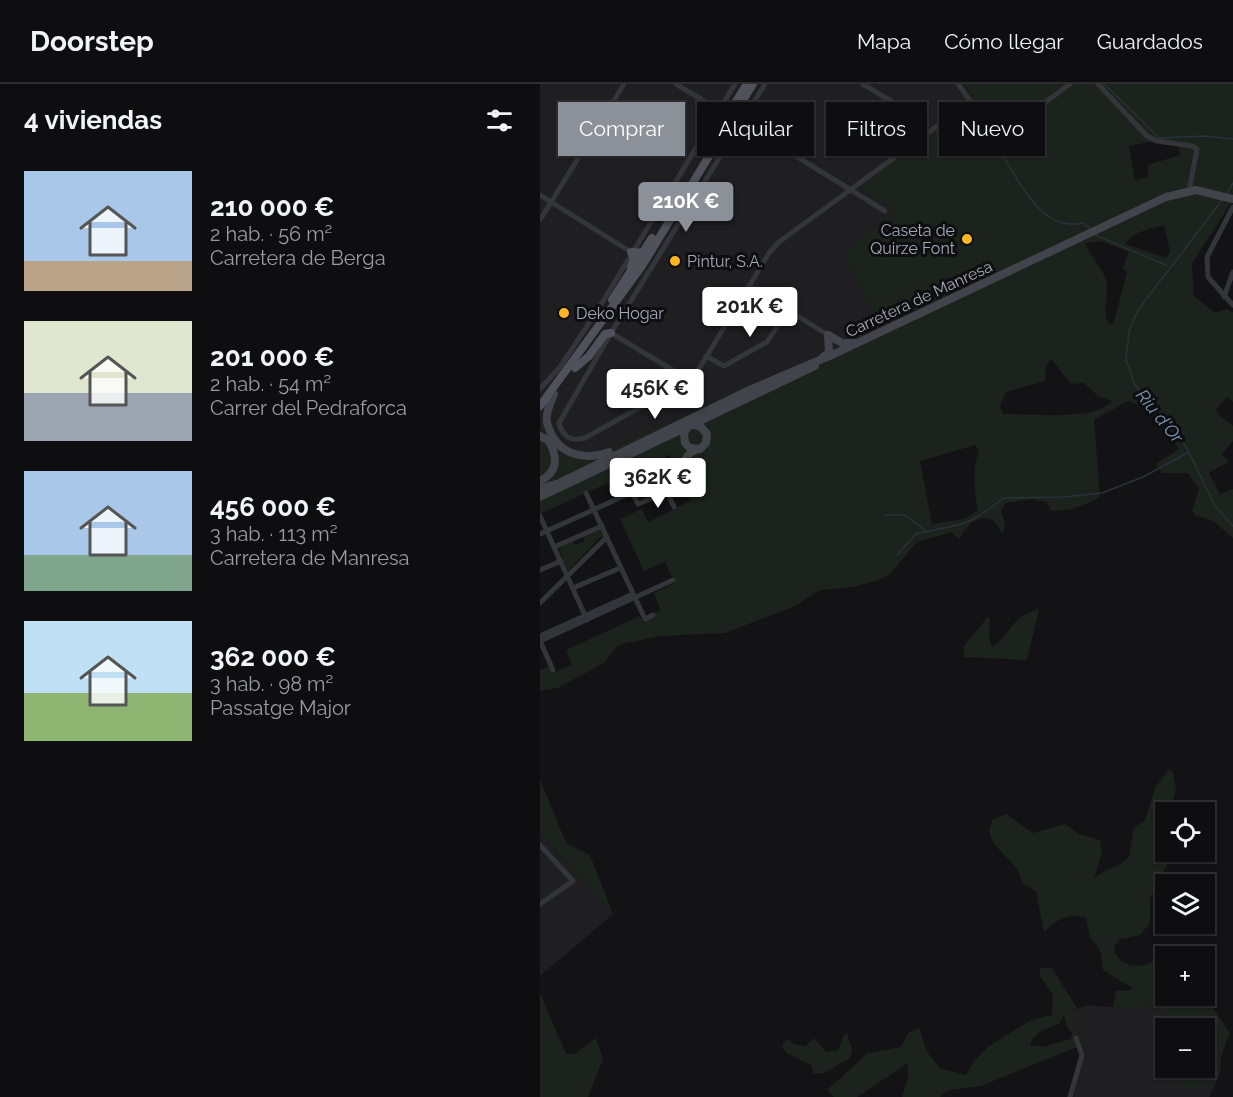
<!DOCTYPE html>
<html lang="es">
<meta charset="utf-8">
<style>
:root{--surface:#0e0e10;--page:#171719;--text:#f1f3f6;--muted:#9b9c9f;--line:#2e2e30;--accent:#8c9099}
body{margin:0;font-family:Raleway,sans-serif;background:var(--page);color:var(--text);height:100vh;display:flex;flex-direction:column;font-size:22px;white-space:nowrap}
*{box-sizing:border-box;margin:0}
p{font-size:20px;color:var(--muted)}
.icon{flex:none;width:33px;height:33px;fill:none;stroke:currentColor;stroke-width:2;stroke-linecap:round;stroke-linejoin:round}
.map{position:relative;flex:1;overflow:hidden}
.side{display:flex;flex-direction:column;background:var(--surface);width:540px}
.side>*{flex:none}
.guide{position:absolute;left:18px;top:18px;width:570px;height:54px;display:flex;gap:12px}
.controls{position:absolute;left:615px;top:718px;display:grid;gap:12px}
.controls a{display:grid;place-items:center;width:60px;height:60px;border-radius:0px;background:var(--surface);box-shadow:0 2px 4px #0004,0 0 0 2px var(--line);font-size:30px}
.price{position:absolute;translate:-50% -51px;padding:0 14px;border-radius:6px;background:#fff;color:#222;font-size:20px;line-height:39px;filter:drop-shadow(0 2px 3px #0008)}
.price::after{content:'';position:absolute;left:50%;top:36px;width:18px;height:14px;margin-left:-9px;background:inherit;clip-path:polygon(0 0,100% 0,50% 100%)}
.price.current{background:var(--accent);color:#fff}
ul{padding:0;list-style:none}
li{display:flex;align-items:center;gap:18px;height:150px;padding:0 24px}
li span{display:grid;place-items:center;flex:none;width:168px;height:120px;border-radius:0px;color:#555}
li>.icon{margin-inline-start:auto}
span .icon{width:72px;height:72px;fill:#fffc;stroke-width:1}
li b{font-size:26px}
h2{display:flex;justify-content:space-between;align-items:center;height:72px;padding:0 24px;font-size:26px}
.tag{padding:0 21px;border-radius:0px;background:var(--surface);box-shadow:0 2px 4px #0004,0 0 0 2px var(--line);font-size:21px;line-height:54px}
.tag.current{background:var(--accent);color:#fff}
header{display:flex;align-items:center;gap:36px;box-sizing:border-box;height:84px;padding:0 30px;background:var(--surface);border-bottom:2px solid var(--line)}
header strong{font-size:28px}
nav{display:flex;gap:33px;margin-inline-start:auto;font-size:21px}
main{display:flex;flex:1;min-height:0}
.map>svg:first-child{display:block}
.built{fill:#1f1f22}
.green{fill:#1b231c;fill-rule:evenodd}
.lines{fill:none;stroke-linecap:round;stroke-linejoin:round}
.stream{stroke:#28323a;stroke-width:1.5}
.minor{stroke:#34353a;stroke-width:5}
.secondary{stroke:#42444b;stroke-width:8}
.primary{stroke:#4f525a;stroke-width:8}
.poi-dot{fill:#ffb621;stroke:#0e0e10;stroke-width:2}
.labels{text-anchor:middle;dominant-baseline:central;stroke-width:6;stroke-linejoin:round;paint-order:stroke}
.poi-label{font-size:16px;fill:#a3a9b7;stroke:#0e0e10;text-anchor:start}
.street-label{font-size:16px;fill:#a3a9b7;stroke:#0e0e10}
.water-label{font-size:18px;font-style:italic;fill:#7798b6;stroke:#0e0e10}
</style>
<header>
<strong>Doorstep</strong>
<nav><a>Mapa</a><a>Cómo llegar</a><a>Guardados</a></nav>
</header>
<main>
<section class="side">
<h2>4 viviendas<svg class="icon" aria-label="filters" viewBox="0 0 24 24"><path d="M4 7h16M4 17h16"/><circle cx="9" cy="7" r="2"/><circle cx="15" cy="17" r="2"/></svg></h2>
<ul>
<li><span style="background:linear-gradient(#a9c7e8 75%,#b9a48a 0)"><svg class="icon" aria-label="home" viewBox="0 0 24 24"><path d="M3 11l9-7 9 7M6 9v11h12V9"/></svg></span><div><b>210 000 €</b><p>2 hab. · 56 m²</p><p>Carretera de Berga</p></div></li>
<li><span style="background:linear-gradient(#dfe7d0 60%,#9aa5b1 0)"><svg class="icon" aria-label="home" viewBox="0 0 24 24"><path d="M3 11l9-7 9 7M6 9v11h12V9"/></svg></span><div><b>201 000 €</b><p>2 hab. · 54 m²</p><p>Carrer del Pedraforca</p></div></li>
<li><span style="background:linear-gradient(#a9c7e8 70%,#7fa58c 0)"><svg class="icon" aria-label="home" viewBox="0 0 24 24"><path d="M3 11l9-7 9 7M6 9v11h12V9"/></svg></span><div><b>456 000 €</b><p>3 hab. · 113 m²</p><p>Carretera de Manresa</p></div></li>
<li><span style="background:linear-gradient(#bfe0f5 60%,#8fb573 0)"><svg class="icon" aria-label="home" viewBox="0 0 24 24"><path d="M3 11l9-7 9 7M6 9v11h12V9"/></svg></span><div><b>362 000 €</b><p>3 hab. · 98 m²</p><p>Passatge Major</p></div></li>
</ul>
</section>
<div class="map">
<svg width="693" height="1013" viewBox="0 0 693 1013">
<rect width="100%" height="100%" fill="#131315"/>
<!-- built -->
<g class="built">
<path d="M0,0H423L456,50L452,57L377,108L305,169L321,206L344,240L44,377L20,366L0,334Z"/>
<path d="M0,749L73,830L0,892Z"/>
<path d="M610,920L627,930L629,945H626V984H636L640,998H668L675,1001L669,1013H533L544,969L532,942L530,927L548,921L594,925Z"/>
</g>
<!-- green -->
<g class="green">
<path d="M423,0H693V116L652,179L654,212L675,229L687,225L693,228V318L687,313L676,325L678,330L693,342V357L681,371L689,377L669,389L680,410L693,405V454L673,437L655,431L652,427L659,405L648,389H621L616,380L639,365C625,344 613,325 588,317L554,336L560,413C544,422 529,427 511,427L507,418L492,415L466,419L461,426L465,441L463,450L453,436C436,429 425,443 419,456L412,448L377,458L349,491L339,496L313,503L280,506L255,522L185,549L120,552L78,561L64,579L18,604L0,607V586L9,582L12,589L32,581L26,566L100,532L103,538L115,532L114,529L121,526L114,509L135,499L125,478L104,487L80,435L102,425L108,438L150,417L138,391L142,385L138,378L134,381L129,371L0,430V334L20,366L44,377L343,240L321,206L305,169L355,126L324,107L323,98L430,23L452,57L456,49ZM608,58L638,60L640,71L608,81V93L595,96L589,62ZM624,141L630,168L626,174L586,160C592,147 611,145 624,141ZM560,157L589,168L583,184L587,188L573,241L568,239C562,224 570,210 566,196C564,187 550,171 545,159ZM511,275L531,300L544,299L559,313L572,317C557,337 488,330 463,330L460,322L466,308L505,297L506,282ZM435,361L439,366C432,388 434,405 438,427L424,435L392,440L380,377Z"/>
<path d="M60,445L63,453H60L28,487L19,464L33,457L35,461L45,457L43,452Z"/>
<path d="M499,525L487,576L424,573V562L447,534L450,533L449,554L452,563C471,553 468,533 499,525Z"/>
<path d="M628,686L633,688L636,704L631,727L626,729V768H633L610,815V839L600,851L580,855L574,863C576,882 599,886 613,877L625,882L626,912H664L665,901L675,908L669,918L690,949L681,972L680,989L675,1001L668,998L665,1003L651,1005L640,998L636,984H664V945H629L627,930L610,920L594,925L573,923L576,907L591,906L592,904L563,886L561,870L558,862L550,854L546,834C530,828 515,836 504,848L496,807L482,799C479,776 455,771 449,747L452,736L466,730L493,749L525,740L539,750L560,756L562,768L554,795C567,783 580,784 589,772L594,743L605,737L615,704Z"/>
<path d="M0,695L26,759L50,771L73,830L0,749Z"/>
<path d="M500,884H512L537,924L530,927L535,940L532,942L542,961L441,1002L409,1006L400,1013H362L368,994V979L317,1013H294L287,1006L328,969L361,963L368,949L379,944L387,968L400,984L426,991L434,977L449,962L491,936L512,931L513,911L500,892ZM524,930L527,943L532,949L531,955L503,963L490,961C493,948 509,944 520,939Z"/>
<path d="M0,909L26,970H35L56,954L63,975L48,1013H0Z"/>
<path d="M307,950L312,965L310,974L284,989L273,990L272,982L247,969L242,962L244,957L249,955L253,960L265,962L274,954L286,968L298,966L304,951Z"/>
</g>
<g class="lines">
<!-- stream -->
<g class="stream">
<path d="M564,0L619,54L665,52L693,55"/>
<path d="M458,63C477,93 500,149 543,139L551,145"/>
<path d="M686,111L693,99"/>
<path d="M683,115L598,226L589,247L586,276L595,301L629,338L648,366L675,422L693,442"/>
<path d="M555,151L628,182"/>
<path d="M345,431H365L386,447"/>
<path d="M357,471L376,450L422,440L436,434L464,414L524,413L562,409L603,393L649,368"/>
</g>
<!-- minor -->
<g class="minor">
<path d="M136,0L179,26"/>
<path d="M225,0L71,249L19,339C23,353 31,358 45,354L149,296L156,290L229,169L239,158L430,18"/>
<path d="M323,0L359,22L382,52"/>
<path d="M418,0L457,54L530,0"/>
<path d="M558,0L607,52L617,57L652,62L657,65L649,107"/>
<path d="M202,39L345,127"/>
<path d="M0,111L91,168"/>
<path d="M693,123L667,173L668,193L693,221"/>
<path d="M0,136L84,0"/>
<path d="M209,202L288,251"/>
<path d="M684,213L693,188"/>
<path d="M71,249L149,296"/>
<path d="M166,272L184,282L227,258L248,226"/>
<path d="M0,305L20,283L57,227L195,0"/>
<path d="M92,408L98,420L127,408L121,395"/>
<path d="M127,408L134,423"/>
<path d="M46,409L105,535L113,531"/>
<path d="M0,432L47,536"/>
<path d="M0,450L128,392L140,382"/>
<path d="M14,463L62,442"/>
<path d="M0,486L21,477"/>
<path d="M33,504L80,484"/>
<path d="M0,519L67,453"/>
<path d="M0,552L93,510"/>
<path d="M0,557L133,496"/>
<path d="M0,557L13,586"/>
<path d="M0,761L33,797L0,820"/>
<path d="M530,1013L542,971L536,954"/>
</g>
<!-- secondary -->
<g class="secondary">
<path d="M288,251L302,259H314"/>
<path d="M283,273L289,268L288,251"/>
<path d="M14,310C10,320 4,332 8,342C17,371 44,377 69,368"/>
<path d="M149,341L144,349L145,359L150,364L160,365L166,359L167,350L160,342L151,341"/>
<path d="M0,352L9,357C18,374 18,388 0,397"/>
<path d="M140,382L151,368L159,365"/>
<path d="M0,405L19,399L207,307L294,270L626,113L656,106L693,115"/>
<path d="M0,413L275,282"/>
</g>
<!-- primary -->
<g class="primary">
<path d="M188,30L207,0"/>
<path d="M186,48L202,39V20"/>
<path d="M165,69L181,41"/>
<path d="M91,183L94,175L91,168L106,169"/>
<path d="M72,216L112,154"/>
<path d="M35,284L49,272L65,250L71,249"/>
<path d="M0,322L102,182L213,0"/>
</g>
</g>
<!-- markers -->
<g class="poi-dot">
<circle cx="427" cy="155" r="6"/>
<circle cx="135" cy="177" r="6"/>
<circle cx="24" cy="229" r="6"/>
</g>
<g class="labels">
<!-- poi labels -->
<g class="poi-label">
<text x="415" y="146" text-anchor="end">Caseta de<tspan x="415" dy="18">Quirze Font</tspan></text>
<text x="147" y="177">Pintur, S.A.</text>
<text x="36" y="229">Deko Hogar</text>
</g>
<!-- street labels -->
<g class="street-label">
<text transform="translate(379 215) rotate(-25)">Carretera de Manresa</text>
</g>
<!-- water labels -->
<g class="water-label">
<text transform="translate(620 332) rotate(51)">Riu d'Or</text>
</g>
</g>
</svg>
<div class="controls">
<a><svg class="icon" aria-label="locate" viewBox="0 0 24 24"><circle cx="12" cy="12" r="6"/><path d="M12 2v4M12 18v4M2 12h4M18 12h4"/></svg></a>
<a><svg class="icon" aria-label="layers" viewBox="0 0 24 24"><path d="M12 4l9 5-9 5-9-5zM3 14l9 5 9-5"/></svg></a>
<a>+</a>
<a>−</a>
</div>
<b class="price current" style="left:146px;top:149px">210K €</b>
<b class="price" style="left:210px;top:254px">201K €</b>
<b class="price" style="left:115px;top:336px">456K €</b>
<b class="price" style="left:118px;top:425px">362K €</b>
<div class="guide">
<a class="tag current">Comprar</a>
<a class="tag">Alquilar</a>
<a class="tag">Filtros</a>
<a class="tag">Nuevo</a>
</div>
</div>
</main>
